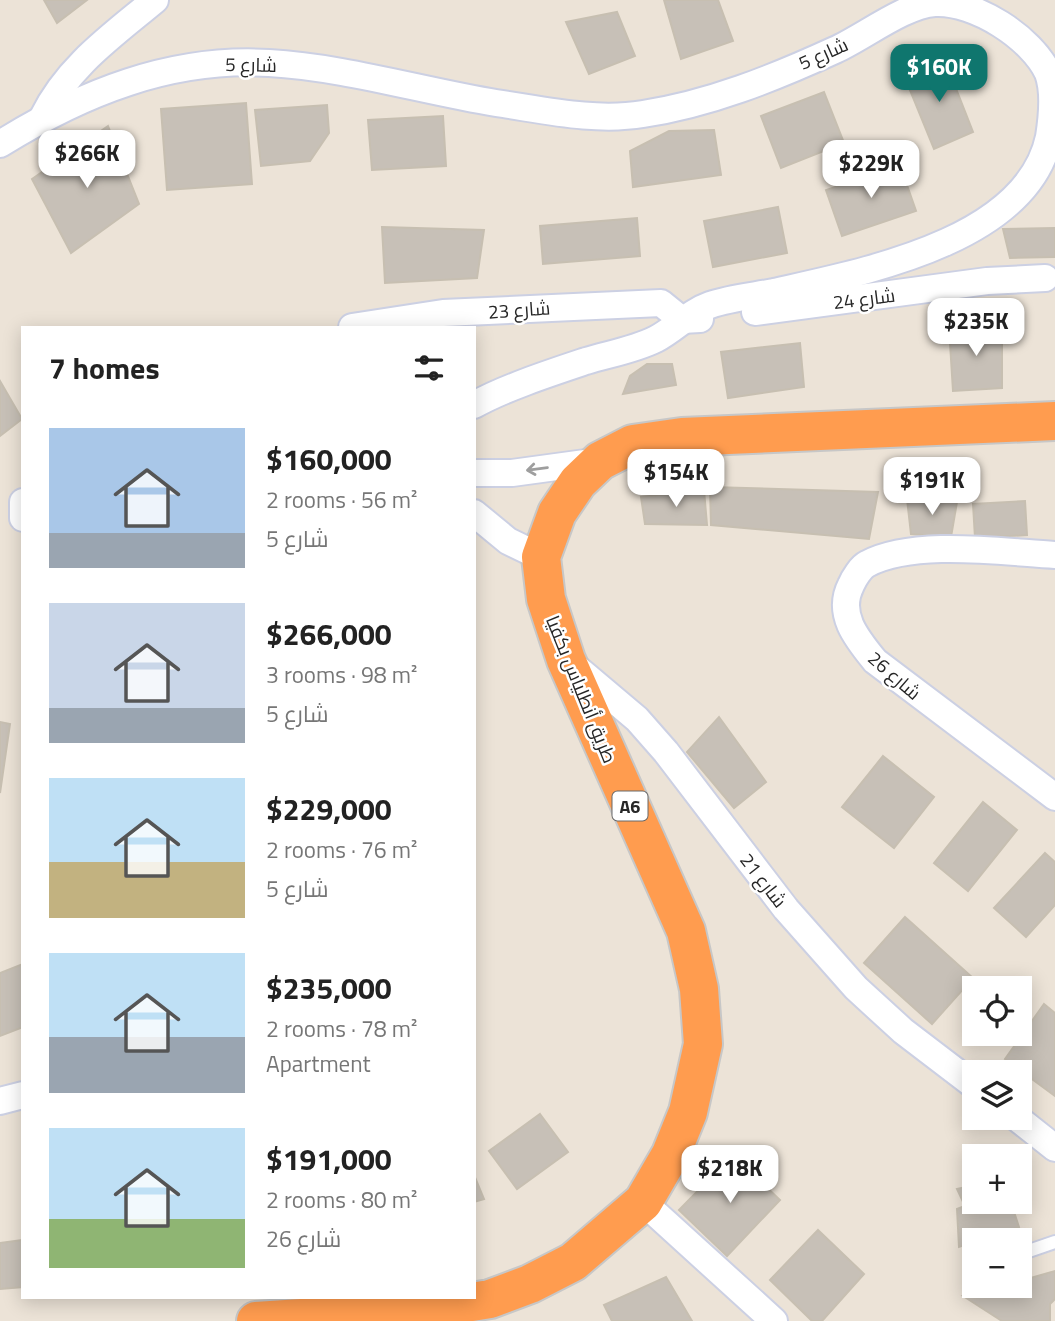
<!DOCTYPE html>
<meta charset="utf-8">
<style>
:root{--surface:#fff;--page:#f2f2f2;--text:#222;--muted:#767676;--accent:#0f766e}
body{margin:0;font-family:"Titillium Web",Cairo,sans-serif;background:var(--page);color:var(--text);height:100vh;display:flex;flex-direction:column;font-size:26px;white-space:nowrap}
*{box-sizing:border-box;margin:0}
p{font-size:23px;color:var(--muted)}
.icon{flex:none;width:38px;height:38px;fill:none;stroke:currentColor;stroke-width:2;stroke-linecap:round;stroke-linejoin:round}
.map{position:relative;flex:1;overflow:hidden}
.drawer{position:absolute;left:21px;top:326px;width:455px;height:973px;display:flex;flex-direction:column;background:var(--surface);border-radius:0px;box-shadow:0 4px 18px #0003}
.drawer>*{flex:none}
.fabs{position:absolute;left:962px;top:976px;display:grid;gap:14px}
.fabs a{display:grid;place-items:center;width:70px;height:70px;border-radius:0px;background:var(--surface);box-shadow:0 4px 18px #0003;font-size:35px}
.price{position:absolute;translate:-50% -60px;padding:0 16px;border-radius:14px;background:#fff;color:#222;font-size:23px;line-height:46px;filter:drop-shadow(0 2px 4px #0008)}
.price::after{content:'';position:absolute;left:50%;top:42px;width:21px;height:16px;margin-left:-10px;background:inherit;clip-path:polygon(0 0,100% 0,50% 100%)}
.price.current{background:var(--accent);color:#fff}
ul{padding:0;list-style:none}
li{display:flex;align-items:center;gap:21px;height:175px;padding:0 28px}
li span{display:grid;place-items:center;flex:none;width:196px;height:140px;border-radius:0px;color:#555}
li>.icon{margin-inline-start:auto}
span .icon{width:84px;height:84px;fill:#fffc;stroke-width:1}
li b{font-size:30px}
h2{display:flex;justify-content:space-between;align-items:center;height:84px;padding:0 28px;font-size:30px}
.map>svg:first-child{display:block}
.building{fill:#c7c0b7;stroke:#c7bfb1;stroke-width:2}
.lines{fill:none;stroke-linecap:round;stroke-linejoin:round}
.lane-casing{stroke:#ccd0e3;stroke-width:16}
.street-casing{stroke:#ccd0e3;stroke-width:30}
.highway-casing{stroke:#c7c7c7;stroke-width:42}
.lane{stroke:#fff;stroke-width:12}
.street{stroke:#fff;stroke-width:26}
.highway{stroke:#ff9c4f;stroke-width:38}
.oneway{stroke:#9e9e9e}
.labels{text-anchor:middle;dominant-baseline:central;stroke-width:5;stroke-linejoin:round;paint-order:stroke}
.shield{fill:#fff;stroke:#686868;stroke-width:2}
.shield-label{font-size:18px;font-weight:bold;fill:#272727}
.street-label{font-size:19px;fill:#272727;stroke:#fff}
</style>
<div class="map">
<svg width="1055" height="1321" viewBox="0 0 1055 1321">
<rect width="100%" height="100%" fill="#ece3d7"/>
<!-- building -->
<g class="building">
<path d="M44,0H87L57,23Z"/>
<path d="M664,0H718L733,41L681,59Z"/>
<path d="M617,12L635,56L589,74L566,22Z"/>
<path d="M946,63L973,132L934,149L903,73Z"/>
<path d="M824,92L844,143L781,168L761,116Z"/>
<path d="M246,103L252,184L167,190L161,109Z"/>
<path d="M327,105L329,133L310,161L261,166L255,110Z"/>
<path d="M443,116L446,166L372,170L368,120Z"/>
<path d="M108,126L139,204L71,253L32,179Z"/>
<path d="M714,130L721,175L633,187L630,151L669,131Z"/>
<path d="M900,165L916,211L842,236L826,190Z"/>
<path d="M778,207L787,253L713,267L704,221Z"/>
<path d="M637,218L640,256L543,264L540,226Z"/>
<path d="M382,227L484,230L477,278L385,283Z"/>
<path d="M1055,228V257L1010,258L1003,229Z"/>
<path d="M949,327L1002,328V388L953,391Z"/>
<path d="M800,343L804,387L728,398L721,352Z"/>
<path d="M647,364H672L676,385L623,394L630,376Z"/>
<path d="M0,381L22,419L0,436Z"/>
<path d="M710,487L878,492L869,539L711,525Z"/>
<path d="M704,490L707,525L645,524L641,497Z"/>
<path d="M907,499L957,502L951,537L911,534Z"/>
<path d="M1025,501L1027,535L975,538L973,504Z"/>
<path d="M719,717L766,782L734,808L687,752Z"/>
<path d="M0,722L10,724L0,793Z"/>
<path d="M883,756L934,797L894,848L842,807Z"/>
<path d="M983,802L1017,830L968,891L934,863Z"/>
<path d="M1045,853L1055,862V905L1026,937L994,908Z"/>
<path d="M905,917L973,978L932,1024L864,963Z"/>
<path d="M23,964V1027L0,1036V973Z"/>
<path d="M1044,1004L1055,1013V1096L1005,1059Z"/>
<path d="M540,1114L568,1152L517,1189L489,1151Z"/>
<path d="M733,1155L780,1200L727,1256L679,1210Z"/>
<path d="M474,1175L484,1199L474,1202Z"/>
<path d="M975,1185V1202L1012,1206L1019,1227L959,1247L957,1209L965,1206L957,1189Z"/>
<path d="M818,1230L864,1274L822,1321H812L770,1280Z"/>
<path d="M23,1240V1287L0,1289V1243Z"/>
<path d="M1055,1271V1299L1050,1304V1321H1002L963,1296L1000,1286H1020V1281Z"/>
<path d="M666,1277L692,1321H612L604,1305Z"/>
</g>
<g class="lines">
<!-- lane casing -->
<g class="lane-casing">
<path id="lane" d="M1020,1254L1055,1242"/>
</g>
<!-- street casing -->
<g class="street-casing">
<g id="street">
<path d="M43,117C67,67 113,35 155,0"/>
<path d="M0,144C82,93 171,57 269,63C343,67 423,91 496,103C544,110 595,122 643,114C709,104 774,78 835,50C864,37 904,5 935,3C975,1 1032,38 1048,73C1055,92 1052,118 1049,137C1027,242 862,272 774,292C753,296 730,298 710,305C690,312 675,329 656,339C634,350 609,354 586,361C553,372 504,388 474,405"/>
<path d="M755,312L987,281L1045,278"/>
<path d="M352,327L443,313L661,303L682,320L700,319"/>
<path d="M474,473H512L600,461"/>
<path d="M23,502V518"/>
<path d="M474,513L508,541L541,557"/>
<path d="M1055,555C1002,552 914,539 867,564C861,567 854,578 851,585C836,614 857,639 875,661L1055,797"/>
<path d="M573,665L637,719L666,752L786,909L856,988L903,1031L975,1086"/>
<path d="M0,1101L23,1095"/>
<path d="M1017,1118L1055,1148"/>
<path d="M643,1202L774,1321"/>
</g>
</g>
<!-- highway casing -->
<g class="highway-casing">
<path id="highway" d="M256,1321L423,1310L490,1299L530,1284L573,1262L643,1202L671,1154L688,1112L703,1044L699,989L686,931L566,660L546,599L541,557L557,513L578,482L600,461L633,444L682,437L1055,421"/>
</g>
<!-- lane -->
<use href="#lane" class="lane"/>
<!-- street -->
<use href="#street" class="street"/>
<!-- highway -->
<use href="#highway" class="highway"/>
</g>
<!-- one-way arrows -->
<defs><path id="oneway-shaft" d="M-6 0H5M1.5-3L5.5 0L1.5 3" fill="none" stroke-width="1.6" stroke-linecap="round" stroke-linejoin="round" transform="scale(1.75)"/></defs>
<use class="oneway" href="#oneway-shaft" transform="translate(537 469) rotate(173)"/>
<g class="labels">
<!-- shield labels -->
<rect class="shield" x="612.5" y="791.5" width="35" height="29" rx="5"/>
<g class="shield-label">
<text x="630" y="806">A6</text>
</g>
<!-- street labels -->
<g class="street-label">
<text transform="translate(823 53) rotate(-24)">شارع 5</text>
<text transform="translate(251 64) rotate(1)">شارع 5</text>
<text transform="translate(864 298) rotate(-7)">شارع 24</text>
<text transform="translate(519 309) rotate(-4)">شارع 23</text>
<text transform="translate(895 675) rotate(41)">شارع 26</text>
<text transform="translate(582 689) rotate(68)">طريق أنطلياس بكفيا</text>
<text transform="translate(764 880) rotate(52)">شارع 21</text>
</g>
</g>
</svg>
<div class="fabs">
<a><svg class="icon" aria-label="locate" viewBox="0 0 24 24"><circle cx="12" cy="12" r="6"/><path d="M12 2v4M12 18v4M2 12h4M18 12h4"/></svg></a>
<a><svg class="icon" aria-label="layers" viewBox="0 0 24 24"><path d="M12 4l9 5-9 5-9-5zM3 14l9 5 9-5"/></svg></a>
<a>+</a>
<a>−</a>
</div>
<b class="price current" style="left:939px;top:104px">$160K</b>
<b class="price" style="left:87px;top:190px">$266K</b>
<b class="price" style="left:871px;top:200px">$229K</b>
<b class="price" style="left:976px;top:358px">$235K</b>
<b class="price" style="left:676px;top:509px">$154K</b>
<b class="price" style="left:932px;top:517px">$191K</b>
<b class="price" style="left:730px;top:1205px">$218K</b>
<section class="drawer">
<h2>7 homes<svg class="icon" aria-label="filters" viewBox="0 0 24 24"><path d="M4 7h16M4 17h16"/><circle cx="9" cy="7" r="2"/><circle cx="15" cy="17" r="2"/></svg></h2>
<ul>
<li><span style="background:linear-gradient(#a9c7e8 75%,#9aa5b1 0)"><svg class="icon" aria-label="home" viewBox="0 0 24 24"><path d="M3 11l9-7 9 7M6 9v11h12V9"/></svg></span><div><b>$160,000</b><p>2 rooms · 56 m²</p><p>شارع 5</p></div></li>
<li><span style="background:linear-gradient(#c9d6e8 75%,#9aa5b1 0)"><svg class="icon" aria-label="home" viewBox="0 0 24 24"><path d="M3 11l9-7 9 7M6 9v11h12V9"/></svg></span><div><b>$266,000</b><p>3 rooms · 98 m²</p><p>شارع 5</p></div></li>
<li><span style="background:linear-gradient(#bfe0f5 60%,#c2b280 0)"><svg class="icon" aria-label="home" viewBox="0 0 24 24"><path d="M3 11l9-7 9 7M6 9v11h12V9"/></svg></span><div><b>$229,000</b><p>2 rooms · 76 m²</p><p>شارع 5</p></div></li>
<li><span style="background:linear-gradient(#bfe0f5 60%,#9aa5b1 0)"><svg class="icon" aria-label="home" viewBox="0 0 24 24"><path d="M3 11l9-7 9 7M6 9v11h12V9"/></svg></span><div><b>$235,000</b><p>2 rooms · 78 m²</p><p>Apartment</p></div></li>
<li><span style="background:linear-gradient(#bfe0f5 65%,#8fb573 0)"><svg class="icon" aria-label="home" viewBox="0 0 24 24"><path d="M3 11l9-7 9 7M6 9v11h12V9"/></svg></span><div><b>$191,000</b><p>2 rooms · 80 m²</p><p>شارع 26</p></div></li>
</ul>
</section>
</div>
